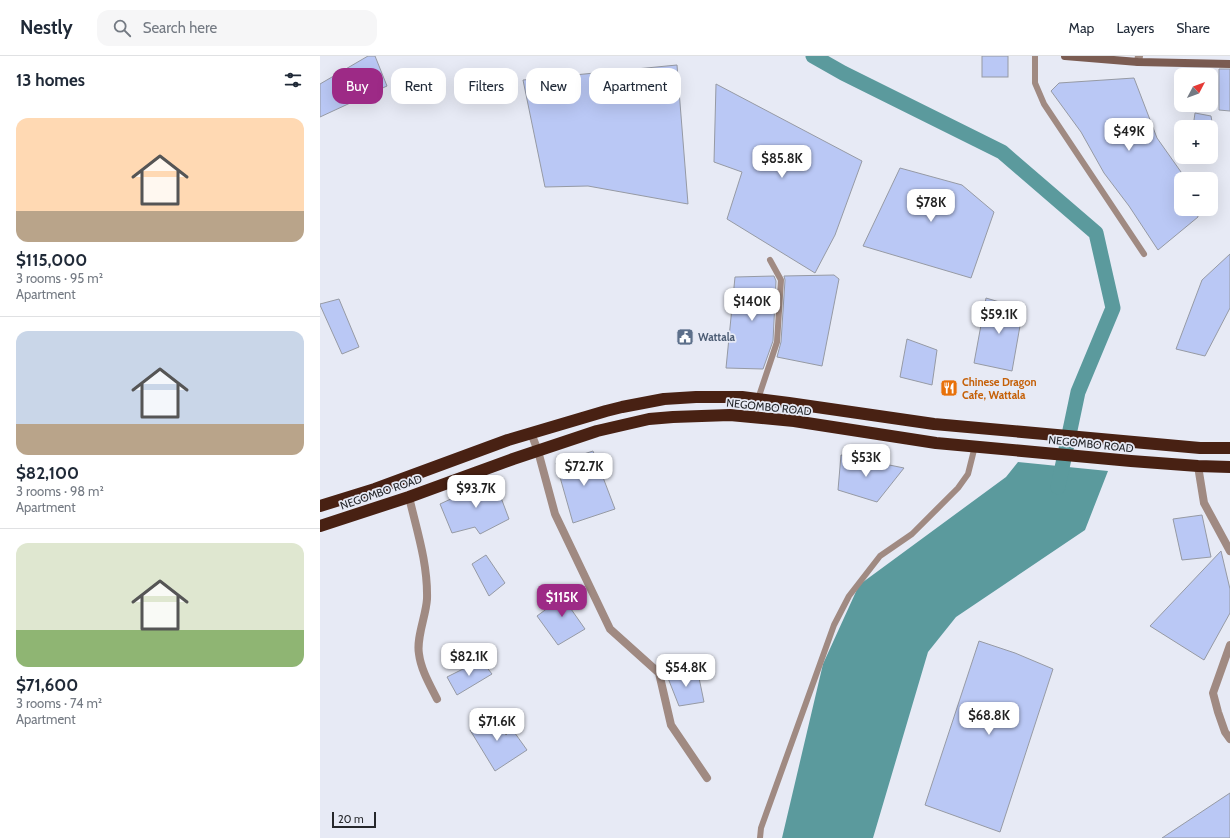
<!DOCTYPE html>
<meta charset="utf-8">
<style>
:root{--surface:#fff;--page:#f6f6f7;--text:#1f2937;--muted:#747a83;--line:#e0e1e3;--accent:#9d2a86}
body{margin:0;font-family:Cabin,sans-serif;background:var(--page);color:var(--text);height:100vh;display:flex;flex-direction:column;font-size:15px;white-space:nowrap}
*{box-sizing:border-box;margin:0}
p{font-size:13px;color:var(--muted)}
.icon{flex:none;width:22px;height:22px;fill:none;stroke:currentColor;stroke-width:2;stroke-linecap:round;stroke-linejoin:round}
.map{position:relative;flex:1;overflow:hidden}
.side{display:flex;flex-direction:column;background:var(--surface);width:320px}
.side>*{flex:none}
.top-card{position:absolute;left:12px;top:12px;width:380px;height:36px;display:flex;gap:8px}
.needle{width:26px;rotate:49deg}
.fabs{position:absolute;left:854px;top:12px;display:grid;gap:8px}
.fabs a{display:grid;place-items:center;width:44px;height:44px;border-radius:8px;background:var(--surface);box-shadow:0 4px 16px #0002;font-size:20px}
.scale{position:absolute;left:12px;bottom:10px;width:44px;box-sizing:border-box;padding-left:4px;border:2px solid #26282c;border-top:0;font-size:11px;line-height:14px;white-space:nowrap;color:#26282c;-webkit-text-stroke:3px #e7eaf5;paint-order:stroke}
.price{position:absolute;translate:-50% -34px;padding:0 9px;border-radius:8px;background:#fff;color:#222;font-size:13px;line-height:26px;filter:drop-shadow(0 1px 2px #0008)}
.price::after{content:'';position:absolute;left:50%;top:24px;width:12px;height:9px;margin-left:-6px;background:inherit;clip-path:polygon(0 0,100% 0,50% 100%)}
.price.active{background:var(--accent);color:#fff}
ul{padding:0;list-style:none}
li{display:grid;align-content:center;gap:8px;height:212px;padding:0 16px}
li+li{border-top:1px solid var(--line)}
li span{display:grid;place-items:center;height:124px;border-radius:12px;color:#555}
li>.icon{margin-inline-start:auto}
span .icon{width:72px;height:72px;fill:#fffc;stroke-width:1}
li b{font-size:17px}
h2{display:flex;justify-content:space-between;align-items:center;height:48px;padding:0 16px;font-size:17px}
.tag{padding:0 14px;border-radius:12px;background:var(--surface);box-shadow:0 4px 16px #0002;font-size:14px;line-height:36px}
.tag.active{background:var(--accent);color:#fff}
header{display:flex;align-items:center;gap:24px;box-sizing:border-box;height:56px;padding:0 20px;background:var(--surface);border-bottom:1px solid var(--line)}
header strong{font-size:19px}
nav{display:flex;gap:22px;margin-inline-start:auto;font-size:14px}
.search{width:280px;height:36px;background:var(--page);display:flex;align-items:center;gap:10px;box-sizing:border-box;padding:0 14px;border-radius:12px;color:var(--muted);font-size:15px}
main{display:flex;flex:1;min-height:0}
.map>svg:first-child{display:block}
.water{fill:#5b9a9d}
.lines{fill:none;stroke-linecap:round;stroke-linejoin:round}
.canal{stroke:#5b9a9d;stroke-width:15}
.building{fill:#bac8f5;stroke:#969aa4}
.lane{stroke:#a08a82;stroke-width:6}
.street{stroke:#a08a82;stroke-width:8}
.secondary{stroke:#7b5c52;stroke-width:8}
.highway{stroke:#482113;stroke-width:12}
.labels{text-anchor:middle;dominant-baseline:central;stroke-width:3.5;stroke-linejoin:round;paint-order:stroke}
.service-label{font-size:11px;font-weight:bold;fill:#4e5e75;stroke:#e7eaf5;text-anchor:start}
.food-label{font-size:11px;font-weight:bold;fill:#c56008;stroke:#e7eaf5;text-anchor:start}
.street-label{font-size:11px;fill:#26282c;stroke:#e7eaf5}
</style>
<header>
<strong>Nestly</strong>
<div class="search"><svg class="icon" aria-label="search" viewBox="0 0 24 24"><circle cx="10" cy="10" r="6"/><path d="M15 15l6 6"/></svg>Search here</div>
<nav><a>Map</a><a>Layers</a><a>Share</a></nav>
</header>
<main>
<section class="side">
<h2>13 homes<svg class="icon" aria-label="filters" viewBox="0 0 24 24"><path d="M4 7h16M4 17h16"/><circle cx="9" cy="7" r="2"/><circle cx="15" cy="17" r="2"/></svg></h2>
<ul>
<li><span style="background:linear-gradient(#ffd9b3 75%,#b9a48a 0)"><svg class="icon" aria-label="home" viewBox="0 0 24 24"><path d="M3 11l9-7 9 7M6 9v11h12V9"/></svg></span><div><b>$115,000</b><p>3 rooms · 95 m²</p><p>Apartment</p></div></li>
<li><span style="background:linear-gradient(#c9d6e8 75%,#b9a48a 0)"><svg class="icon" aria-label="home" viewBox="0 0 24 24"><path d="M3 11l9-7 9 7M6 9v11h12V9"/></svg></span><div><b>$82,100</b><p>3 rooms · 98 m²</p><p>Apartment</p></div></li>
<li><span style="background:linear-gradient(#dfe7d0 70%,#8fb573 0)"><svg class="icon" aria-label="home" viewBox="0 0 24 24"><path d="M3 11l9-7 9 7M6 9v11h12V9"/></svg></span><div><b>$71,600</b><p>3 rooms · 74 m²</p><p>Apartment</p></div></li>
</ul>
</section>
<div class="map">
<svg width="910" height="782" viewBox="0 0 910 782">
<rect width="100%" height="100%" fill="#e7eaf5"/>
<!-- water -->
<path class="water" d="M698,406L788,415L765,474L636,561L608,596L553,782H462L503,608L539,529L686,421Z"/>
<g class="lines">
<!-- canal -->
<path class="canal" d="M493,0L523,17L682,96L776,177L793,252L758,336L738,431"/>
</g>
<!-- building -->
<g class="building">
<path d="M48,0H55L67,30L0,61V28Z"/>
<rect x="662" y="0" width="26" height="21"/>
<path d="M357,9L368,148L268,130L225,131L203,24Z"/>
<path d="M899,13H910V55L899,54Z"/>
<path d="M814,22L837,82L866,123H861V153H877L878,161L838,194L809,150L784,117L761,76L731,35L739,27Z"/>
<path d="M396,28L542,105L515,179L495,217L407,163L422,116L394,106Z"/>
<path d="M875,57L891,60L893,71H873Z"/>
<path d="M580,112L642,129L674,156L651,222L543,190Z"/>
<path d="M910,198V252L885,300L856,293L882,224Z"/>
<path d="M514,219L519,223L502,310L457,301L461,286L465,224L464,220Z"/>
<path d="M454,220L456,225L453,285L443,313L406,312L415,221Z"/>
<path d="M666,242L703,253L692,315L654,307Z"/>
<path d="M19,243L39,291L22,298L0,249V248Z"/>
<path d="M587,283L617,294L612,329L580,321Z"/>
<path d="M273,395L295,453L253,467L236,407Z"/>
<path d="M521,399L584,412L557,446L518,434Z"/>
<path d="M174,423L189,463L160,478L155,471L132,477L120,448Z"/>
<path d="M882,459L891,501L862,504L853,463Z"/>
<path d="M901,495L910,533V557L884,604L830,570Z"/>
<path d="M166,499L185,527L169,540L152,508Z"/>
<path d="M250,532L260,545L251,553L265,573L238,589L217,560L240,543L238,537Z"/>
<path d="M659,585L695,597L733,613L680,776L605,749Z"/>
<path d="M161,604L172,618L137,639L127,621Z"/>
<path d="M346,617H378L384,646L359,650Z"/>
<path d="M172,657L186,679L192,673L207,694L175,715L150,674Z"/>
<path d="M910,737V782H842Z"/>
</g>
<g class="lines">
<!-- lane -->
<g class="lane">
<path d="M715,0V27L724,48L824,198"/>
<path d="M434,362L438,343L457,286L461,224L450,204"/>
<path d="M440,782L441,772L514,569L529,540L560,500L592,478L638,432L648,418L655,390"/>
</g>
<!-- street -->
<g class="street">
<path d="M818,6L819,0"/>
<path d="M211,377L218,395L235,458L290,573L339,617L351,669L387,722"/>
<path d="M878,410L884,447L910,495"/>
<path d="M89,441C97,475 108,508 107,543C106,560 96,582 99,598C101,614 110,629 117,643"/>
<path d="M910,589L893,637L898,656L905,676L910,683"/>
</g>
<!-- secondary -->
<path class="secondary" d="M745,0L818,6L910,8"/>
<!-- highway -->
<g class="highway">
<path d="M0,450L55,433L188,384L286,355L302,351L344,343L376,341H422L469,347L614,368L880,392H910"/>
<path d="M0,470L89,441L193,403L277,375L329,363L353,361L410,359L474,365L616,387L811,405L878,410L910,411"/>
</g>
</g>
<!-- icons -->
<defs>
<g id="civic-square" transform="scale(0.9)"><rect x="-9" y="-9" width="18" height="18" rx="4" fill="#5c6f8a" stroke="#e7eaf5"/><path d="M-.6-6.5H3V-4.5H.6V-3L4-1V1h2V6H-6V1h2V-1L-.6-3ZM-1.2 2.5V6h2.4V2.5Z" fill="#fff"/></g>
<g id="restaurant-square" transform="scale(0.9)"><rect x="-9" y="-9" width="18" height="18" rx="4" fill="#e8710a" stroke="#e7eaf5"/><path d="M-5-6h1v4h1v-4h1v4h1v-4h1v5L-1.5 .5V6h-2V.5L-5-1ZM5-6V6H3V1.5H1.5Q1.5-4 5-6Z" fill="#fff"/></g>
</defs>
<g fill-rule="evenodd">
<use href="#civic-square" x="365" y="281"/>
<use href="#restaurant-square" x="629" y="332"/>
</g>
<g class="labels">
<!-- service labels -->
<g class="service-label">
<text x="378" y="281">Wattala</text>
</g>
<!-- food labels -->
<g class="food-label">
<text x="642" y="326">Chinese Dragon<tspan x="642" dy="13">Cafe, Wattala</tspan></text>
</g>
<!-- street labels -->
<g class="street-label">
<text transform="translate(449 351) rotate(6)">NEGOMBO ROAD</text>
<text transform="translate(771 388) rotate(6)">NEGOMBO ROAD</text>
<text transform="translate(61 436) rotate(-19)">NEGOMBO ROAD</text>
</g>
</g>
</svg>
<div class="fabs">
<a><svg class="needle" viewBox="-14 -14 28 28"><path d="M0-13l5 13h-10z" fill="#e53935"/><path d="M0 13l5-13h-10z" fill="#747a83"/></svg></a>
<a>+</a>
<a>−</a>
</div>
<div class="scale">20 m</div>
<b class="price" style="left:809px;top:96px">$49K</b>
<b class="price" style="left:462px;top:123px">$85.8K</b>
<b class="price" style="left:611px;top:167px">$78K</b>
<b class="price" style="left:432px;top:266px">$140K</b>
<b class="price" style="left:679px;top:279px">$59.1K</b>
<b class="price" style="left:546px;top:422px">$53K</b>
<b class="price" style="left:264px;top:431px">$72.7K</b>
<b class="price" style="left:156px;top:453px">$93.7K</b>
<b class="price active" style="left:242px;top:562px">$115K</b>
<b class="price" style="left:149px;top:621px">$82.1K</b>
<b class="price" style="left:366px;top:632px">$54.8K</b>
<b class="price" style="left:669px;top:680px">$68.8K</b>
<b class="price" style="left:177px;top:686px">$71.6K</b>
<div class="top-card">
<a class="tag active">Buy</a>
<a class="tag">Rent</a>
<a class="tag">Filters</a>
<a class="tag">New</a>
<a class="tag">Apartment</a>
</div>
</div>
</main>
